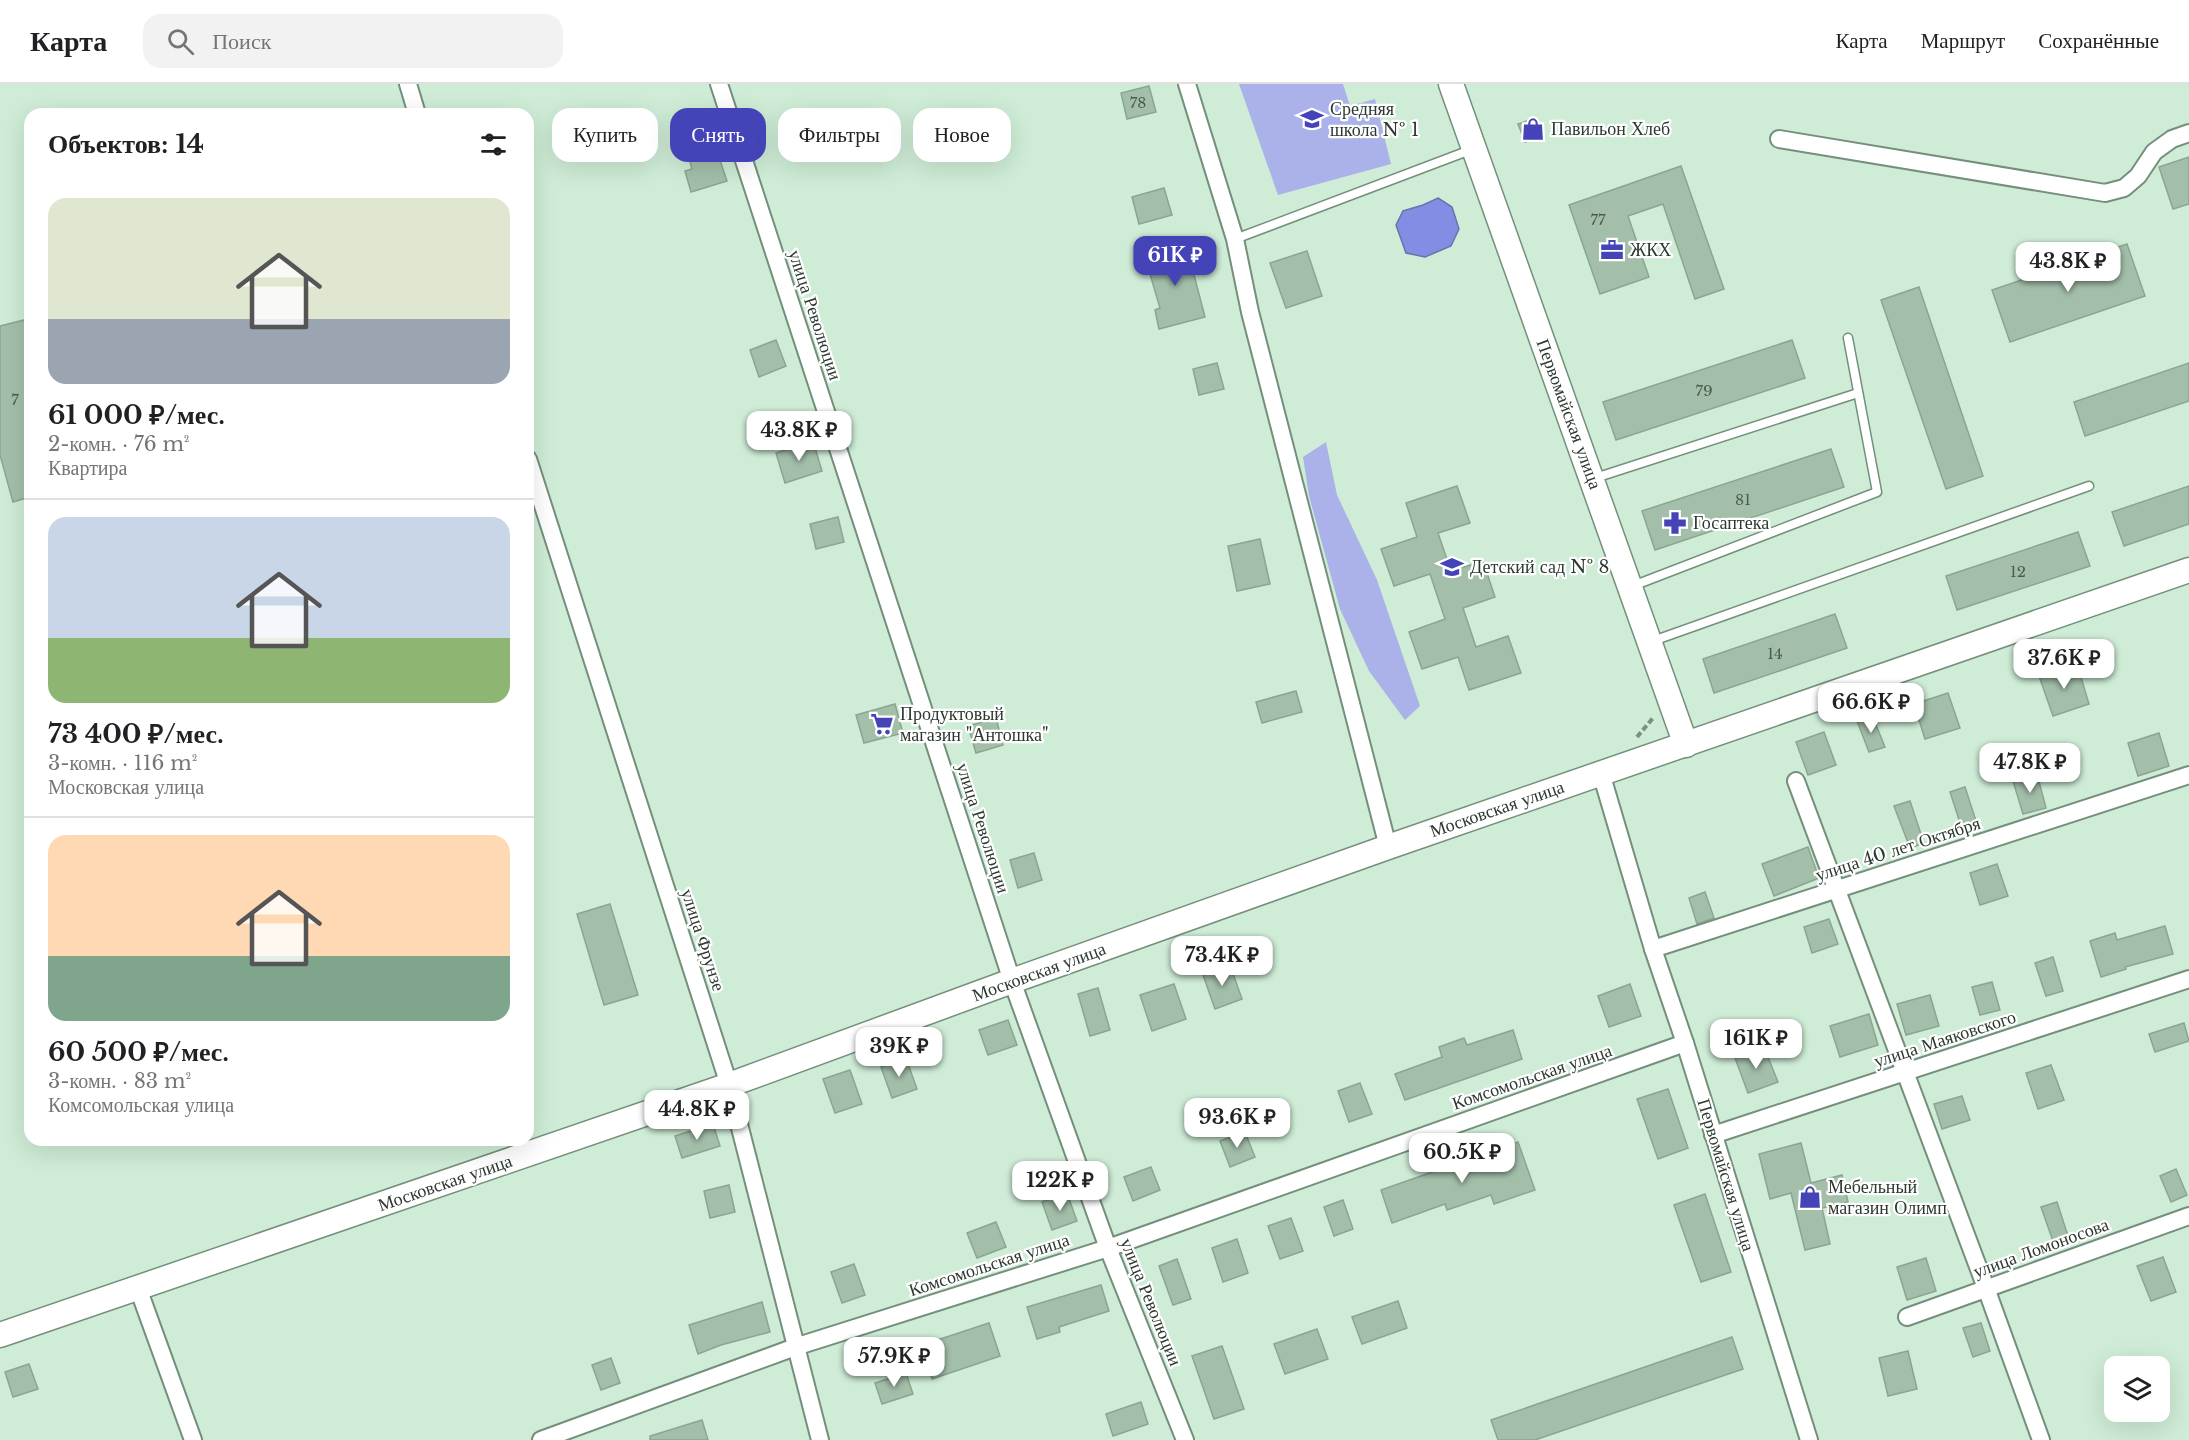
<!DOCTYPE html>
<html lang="ru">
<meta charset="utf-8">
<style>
:root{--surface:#fff;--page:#f2f2f2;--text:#202124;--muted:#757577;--line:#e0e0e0;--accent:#4543b8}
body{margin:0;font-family:"Libre Baskerville",serif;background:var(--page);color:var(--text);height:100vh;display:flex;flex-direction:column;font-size:22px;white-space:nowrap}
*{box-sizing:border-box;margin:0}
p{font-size:20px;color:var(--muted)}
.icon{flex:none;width:33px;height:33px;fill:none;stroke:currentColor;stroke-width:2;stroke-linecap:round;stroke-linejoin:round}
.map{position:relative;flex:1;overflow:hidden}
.side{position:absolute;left:24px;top:24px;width:510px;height:1038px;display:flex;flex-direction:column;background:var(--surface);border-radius:18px;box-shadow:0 6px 24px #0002}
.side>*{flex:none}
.guide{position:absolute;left:552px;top:24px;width:570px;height:54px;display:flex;gap:12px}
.fabs{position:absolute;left:2104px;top:1272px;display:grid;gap:12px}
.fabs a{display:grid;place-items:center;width:66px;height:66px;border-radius:12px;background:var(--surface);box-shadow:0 6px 24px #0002;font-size:30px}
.price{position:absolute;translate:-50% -51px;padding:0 14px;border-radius:12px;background:#fff;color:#222;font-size:20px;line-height:39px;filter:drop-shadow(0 2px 3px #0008)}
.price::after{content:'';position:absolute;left:50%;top:36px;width:18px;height:14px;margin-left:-9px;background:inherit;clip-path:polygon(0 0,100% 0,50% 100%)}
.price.current{background:var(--accent);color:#fff}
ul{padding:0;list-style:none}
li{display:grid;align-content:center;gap:12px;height:318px;padding:0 24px}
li+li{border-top:2px solid var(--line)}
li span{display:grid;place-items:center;height:186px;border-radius:18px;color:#555}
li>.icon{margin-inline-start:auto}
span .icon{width:108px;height:108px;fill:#fffc;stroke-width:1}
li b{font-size:26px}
h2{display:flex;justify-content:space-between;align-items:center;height:72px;padding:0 24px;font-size:26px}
.tag{padding:0 21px;border-radius:18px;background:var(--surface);box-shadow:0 6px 24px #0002;font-size:21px;line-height:54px}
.tag.current{background:var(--accent);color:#fff}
header{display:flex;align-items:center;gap:36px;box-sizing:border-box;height:84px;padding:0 30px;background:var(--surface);border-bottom:2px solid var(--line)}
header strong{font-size:28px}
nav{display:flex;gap:33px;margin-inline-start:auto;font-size:21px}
.search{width:420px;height:54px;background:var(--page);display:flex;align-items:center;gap:15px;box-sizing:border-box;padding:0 21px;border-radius:18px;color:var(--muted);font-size:22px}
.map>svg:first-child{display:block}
.green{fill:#aab2e9}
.water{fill:#838de3;stroke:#6974ad;stroke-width:1.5}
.building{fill:#a3bfaa;stroke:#8aa691;stroke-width:1.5}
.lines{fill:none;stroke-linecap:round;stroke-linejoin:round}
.lane-casing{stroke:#748f7b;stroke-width:11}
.street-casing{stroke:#748f7b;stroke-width:20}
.secondary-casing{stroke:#748f7b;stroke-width:27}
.path{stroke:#7c9082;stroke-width:4;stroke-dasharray:6 3;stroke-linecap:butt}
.lane{stroke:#fff;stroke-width:8}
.street{stroke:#fff;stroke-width:16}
.secondary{stroke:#fff;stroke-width:24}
.labels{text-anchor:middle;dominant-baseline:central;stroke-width:4.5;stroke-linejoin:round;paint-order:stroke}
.number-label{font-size:15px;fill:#4a5a4e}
.poi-label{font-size:18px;fill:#2d3830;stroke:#fff;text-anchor:start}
.street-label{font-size:18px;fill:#2d3830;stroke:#fff}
</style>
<header>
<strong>Карта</strong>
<div class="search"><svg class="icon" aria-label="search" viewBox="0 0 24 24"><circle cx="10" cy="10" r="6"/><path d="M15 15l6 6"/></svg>Поиск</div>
<nav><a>Карта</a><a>Маршрут</a><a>Сохранённые</a></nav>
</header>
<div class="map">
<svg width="2189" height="1356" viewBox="0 0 2189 1356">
<rect width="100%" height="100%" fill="#ceecd6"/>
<!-- green -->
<g class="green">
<path d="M1239,0H1343L1350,22L1375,15L1391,80L1278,111Z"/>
<path d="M1326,358L1337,411L1377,496L1420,622L1405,636L1369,587L1340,525L1309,412L1303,373Z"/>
</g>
<!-- water -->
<path class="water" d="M1438,114L1452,123L1459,145L1451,162L1425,173L1406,169L1396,141L1403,127L1423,121Z"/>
<!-- building -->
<g class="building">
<path d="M1149,2L1156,28L1127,35L1121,9Z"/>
<path d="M705,33L718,77L720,76L727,97L691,108L685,87L692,85L679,41Z"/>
<path d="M1535,34L1542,52L1525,58L1518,40Z"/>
<path d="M2189,73V120L2173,125L2159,83Z"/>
<path d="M1681,82L1724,205L1695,215L1663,120L1628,132L1649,193L1600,210L1569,121Z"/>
<path d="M1164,104L1172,131L1139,140L1132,113Z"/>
<path d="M1186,160L1205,233L1159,245L1155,226L1160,224L1145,173Z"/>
<path d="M2127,160L2145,212L2010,258L1992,206Z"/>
<path d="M1307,167L1322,212L1286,224L1270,179Z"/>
<path d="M1919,203L1983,392L1946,405L1881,216Z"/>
<path d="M24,236L30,259V413L13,418L0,371V242Z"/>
<path d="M776,256L786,282L759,293L750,266Z"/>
<path d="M1792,256L1805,294L1616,356L1603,318Z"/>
<path d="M1217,279L1224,305L1199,311L1193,285Z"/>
<path d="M2189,279V317L2085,352L2074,318Z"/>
<path d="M813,357L822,387L785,399L776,369Z"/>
<path d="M1831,365L1844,403L1655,466L1642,427Z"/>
<path d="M1457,402L1470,439L1438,449L1451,487L1483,477L1495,513L1463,524L1476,563L1508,552L1521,589L1469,606L1458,573L1422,585L1409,548L1445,535L1430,490L1394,502L1381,465L1417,453L1406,419Z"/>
<path d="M2189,402V440L2124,462L2112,428Z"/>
<path d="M838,433L844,458L816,465L810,440Z"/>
<path d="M2078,448L2090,482L1957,526L1946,492Z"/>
<path d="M1260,455L1270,500L1237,507L1228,462Z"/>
<path d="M1835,530L1847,564L1714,609L1703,575Z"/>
<path d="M2077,580L2089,620L2053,632L2039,592Z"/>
<path d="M1296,607L1302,628L1262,639L1256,618Z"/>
<path d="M1948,609L1960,644L1925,655L1914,620Z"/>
<path d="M895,620L903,649L864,659L856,631Z"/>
<path d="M1872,631L1885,663L1869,668L1857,637Z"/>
<path d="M996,634L1003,661L976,669L968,642Z"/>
<path d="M1824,648L1836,681L1808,691L1796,658Z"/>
<path d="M2159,649L2169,682L2138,692L2128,659Z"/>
<path d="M2037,690L2046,724L2023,730L2013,697Z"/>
<path d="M1965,703L1978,743L1963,748L1950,708Z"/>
<path d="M1910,717L1924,759L1910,764L1894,722Z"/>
<path d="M1808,763L1819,794L1774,812L1762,780Z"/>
<path d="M1034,769L1042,796L1018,804L1010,776Z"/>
<path d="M1997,780L2008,812L1980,821L1970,789Z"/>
<path d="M1705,808L1714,834L1697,840L1689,814Z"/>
<path d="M610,820L638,911L604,921L577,830Z"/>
<path d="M1829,835L1838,860L1812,869L1804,843Z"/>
<path d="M2165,842L2173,870L2125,883L2126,885L2101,893L2090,857L2115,849L2117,856Z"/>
<path d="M2053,873L2063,907L2046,912L2035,879Z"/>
<path d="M1230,881L1242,915L1215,925L1203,891Z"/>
<path d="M1992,898L2000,926L1980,931L1972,903Z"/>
<path d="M1174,900L1186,935L1152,947L1140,911Z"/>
<path d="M1630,900L1641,932L1609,943L1598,912Z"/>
<path d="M1098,904L1110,946L1090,952L1078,910Z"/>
<path d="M1930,911L1939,942L1906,951L1897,920Z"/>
<path d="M1869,930L1878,961L1840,973L1830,942Z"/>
<path d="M1008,936L1017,961L988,971L979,946Z"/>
<path d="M2184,939L2189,957L2155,968L2149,950Z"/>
<path d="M1513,946L1522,975L1405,1016L1395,990L1442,973L1439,963L1464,954L1467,961Z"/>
<path d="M1764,963L1778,998L1748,1009L1735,974Z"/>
<path d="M906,974L917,1005L892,1014L881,983Z"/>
<path d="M2051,981L2064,1016L2038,1025L2026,989Z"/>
<path d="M850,986L862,1020L835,1029L823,995Z"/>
<path d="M1360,999L1372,1030L1349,1038L1338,1007Z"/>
<path d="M1668,1005L1688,1064L1658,1075L1637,1015Z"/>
<path d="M1962,1012L1970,1036L1942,1045L1934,1020Z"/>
<path d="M713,1040L720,1062L682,1074L675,1052Z"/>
<path d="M1245,1048L1255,1073L1230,1083L1220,1057Z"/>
<path d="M1518,1058L1535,1106L1494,1120L1491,1111L1447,1126L1445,1120L1392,1139L1381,1106Z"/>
<path d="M1801,1059L1811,1099L1842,1091L1848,1118L1822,1124L1830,1160L1805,1166L1791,1109L1770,1115L1759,1070Z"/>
<path d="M1151,1083L1160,1106L1133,1117L1124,1093Z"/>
<path d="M2176,1085L2187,1111L2171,1118L2160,1092Z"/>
<path d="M729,1101L735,1128L710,1134L704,1107Z"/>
<path d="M1067,1109L1077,1137L1052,1146L1042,1118Z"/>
<path d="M1705,1110L1731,1188L1701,1198L1674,1121Z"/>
<path d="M1343,1116L1353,1145L1334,1152L1324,1123Z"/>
<path d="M2057,1118L2069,1155L2054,1160L2041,1123Z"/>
<path d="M1291,1134L1303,1167L1280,1175L1268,1142Z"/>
<path d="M996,1138L1006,1163L977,1174L967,1149Z"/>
<path d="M1237,1155L1248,1189L1223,1198L1212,1164Z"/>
<path d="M2163,1173L2176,1208L2151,1217L2137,1182Z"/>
<path d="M1926,1174L1936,1207L1907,1216L1897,1183Z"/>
<path d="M1177,1175L1191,1215L1173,1221L1159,1182Z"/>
<path d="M854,1180L865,1211L842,1219L831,1188Z"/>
<path d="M1101,1201L1109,1227L1059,1243L1060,1248L1037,1255L1027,1223Z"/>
<path d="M1398,1217L1407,1244L1362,1260L1352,1233Z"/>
<path d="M762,1218L770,1248L721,1261L698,1270L689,1241Z"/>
<path d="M989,1239L1000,1272L932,1295L922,1261Z"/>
<path d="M1981,1239L1990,1267L1973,1273L1963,1244Z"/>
<path d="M1317,1245L1328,1275L1285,1290L1274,1260Z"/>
<path d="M1732,1253L1743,1285L1535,1356H1498L1491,1336Z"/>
<path d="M1222,1262L1244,1325L1214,1335L1192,1272Z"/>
<path d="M1908,1267L1917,1305L1888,1312L1879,1274Z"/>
<path d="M611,1274L620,1299L601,1306L592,1281Z"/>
<path d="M29,1280L38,1305L13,1313L5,1288Z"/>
<path d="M906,1289L913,1310L882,1320L875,1299Z"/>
<path d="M1141,1318L1148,1340L1113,1352L1106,1330Z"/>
<path d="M702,1336L708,1356H650V1352Z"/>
</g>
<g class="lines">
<!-- lane casing -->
<g class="lane-casing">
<g id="lane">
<path d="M1235,155L1473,65"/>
<path d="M1592,395L1858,309"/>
<path d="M1630,503L1877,408L1848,254"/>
<path d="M1650,558L2089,402"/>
</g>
</g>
<!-- street casing -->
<g class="street-casing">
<g id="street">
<path d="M408,0L417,30"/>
<path d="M719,0L1012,897L1108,1164L1185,1356"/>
<path d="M1187,0L1235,155L1250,228L1388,763"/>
<path d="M1779,55L2105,109L2124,104L2138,92L2154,68L2172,55L2189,49"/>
<path d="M528,375L729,1001L820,1356"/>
<path d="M1601,689L1653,865L1685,959L1809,1356"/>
<path d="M1796,697L1986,1204L2041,1356"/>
<path d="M1653,865L2189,691"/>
<path d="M1713,1051L2189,895"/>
<path d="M138,1204L193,1356"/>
<path d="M1907,1233L2189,1132"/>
<path d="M541,1356L798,1262L1108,1164L1685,959"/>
</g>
</g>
<!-- secondary casing -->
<g class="secondary-casing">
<g id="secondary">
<path d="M1451,0L1686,661"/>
<path d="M0,1251L729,1001L1012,897L1388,763L2189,486"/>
</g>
</g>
<!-- path -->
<path class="path" d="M1637,653L1653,634"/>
<!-- lane -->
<use href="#lane" class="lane"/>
<!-- street -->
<use href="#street" class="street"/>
<!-- secondary -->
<use href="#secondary" class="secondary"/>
</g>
<!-- icons -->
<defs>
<g id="school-bare" transform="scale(1.8)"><path d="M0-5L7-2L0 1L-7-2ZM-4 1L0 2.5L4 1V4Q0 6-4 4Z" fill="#4543b8" stroke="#fff" stroke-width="2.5" paint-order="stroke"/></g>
<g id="shop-bare" transform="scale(1.8)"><path d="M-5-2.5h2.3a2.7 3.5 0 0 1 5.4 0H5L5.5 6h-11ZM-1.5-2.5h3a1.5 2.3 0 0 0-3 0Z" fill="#4543b8" stroke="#fff" stroke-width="2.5" paint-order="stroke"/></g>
<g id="office-bare" transform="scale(1.8)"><path d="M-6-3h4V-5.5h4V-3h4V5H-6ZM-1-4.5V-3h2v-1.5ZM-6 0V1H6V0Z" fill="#4543b8" stroke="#fff" stroke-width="2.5" paint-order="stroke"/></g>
<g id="pharmacy-bare" transform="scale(1.8)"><path d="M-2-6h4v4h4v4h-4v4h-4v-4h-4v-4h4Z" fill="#4543b8" stroke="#fff" stroke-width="2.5" paint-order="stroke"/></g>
<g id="supermarket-bare" transform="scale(1.8)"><path d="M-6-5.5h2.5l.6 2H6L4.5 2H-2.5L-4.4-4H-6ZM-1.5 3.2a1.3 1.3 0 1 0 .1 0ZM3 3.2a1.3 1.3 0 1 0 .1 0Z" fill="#4543b8" stroke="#fff" stroke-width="2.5" paint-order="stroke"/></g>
</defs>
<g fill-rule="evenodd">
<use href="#school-bare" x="1312" y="35"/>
<use href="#shop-bare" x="1533" y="45"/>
<use href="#office-bare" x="1612" y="166"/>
<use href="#pharmacy-bare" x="1675" y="439"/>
<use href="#school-bare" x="1452" y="483"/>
<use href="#supermarket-bare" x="882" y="640"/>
<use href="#shop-bare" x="1810" y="1113"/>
</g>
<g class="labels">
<!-- number labels -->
<g class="number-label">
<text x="1138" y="18">78</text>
<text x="1598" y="135">77</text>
<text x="1704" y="306">79</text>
<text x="15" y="315">7</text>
<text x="1743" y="415">81</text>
<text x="2018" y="487">12</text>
<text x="1775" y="569">14</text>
</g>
<!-- poi labels -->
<g class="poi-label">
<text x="1330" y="25">Средняя<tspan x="1330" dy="21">школа № 1</tspan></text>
<text x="1551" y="45">Павильон Хлеб</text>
<text x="1630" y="166">ЖКХ</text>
<text x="1693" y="439">Госаптека</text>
<text x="1470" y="483">Детский сад № 8</text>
<text x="900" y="630">Продуктовый<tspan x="900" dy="21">магазин "Антошка"</tspan></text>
<text x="1828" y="1103">Мебельный<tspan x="1828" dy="21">магазин Олимп</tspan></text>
</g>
<!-- street labels -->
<g class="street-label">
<text transform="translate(815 231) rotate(72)">улица Революции</text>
<text transform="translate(1569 330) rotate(70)">Первомайская улица</text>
<text transform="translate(1497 725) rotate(-19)">Московская улица</text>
<text transform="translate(983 744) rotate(72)">улица Революции</text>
<text transform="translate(1898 765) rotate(-18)">улица 40 лет Октября</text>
<text transform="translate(703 856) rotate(72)">улица Фрунзе</text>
<text transform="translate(1039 888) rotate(-20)">Московская улица</text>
<text transform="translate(1945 955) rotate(-18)">улица Маяковского</text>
<text transform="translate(1532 993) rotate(-19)">Комсомольская улица</text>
<text transform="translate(1726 1091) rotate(73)">Первомайская улица</text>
<text transform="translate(445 1099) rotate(-19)">Московская улица</text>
<text transform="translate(2041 1164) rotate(-20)">улица Ломоносова</text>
<text transform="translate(989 1181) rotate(-18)">Комсомольская улица</text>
<text transform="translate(1151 1218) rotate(68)">улица Революции</text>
</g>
</g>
</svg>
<div class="fabs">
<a><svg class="icon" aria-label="layers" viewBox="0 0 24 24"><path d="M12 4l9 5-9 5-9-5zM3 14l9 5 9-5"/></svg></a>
</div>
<b class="price current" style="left:1175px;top:203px">61K ₽</b>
<b class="price" style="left:2068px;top:209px">43.8K ₽</b>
<b class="price" style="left:799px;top:378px">43.8K ₽</b>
<b class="price" style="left:2064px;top:606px">37.6K ₽</b>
<b class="price" style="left:1871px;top:650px">66.6K ₽</b>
<b class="price" style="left:2030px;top:710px">47.8K ₽</b>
<b class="price" style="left:1222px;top:903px">73.4K ₽</b>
<b class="price" style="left:1756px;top:986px">161K ₽</b>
<b class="price" style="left:899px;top:994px">39K ₽</b>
<b class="price" style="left:697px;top:1057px">44.8K ₽</b>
<b class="price" style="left:1237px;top:1065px">93.6K ₽</b>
<b class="price" style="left:1462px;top:1100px">60.5K ₽</b>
<b class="price" style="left:1060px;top:1128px">122K ₽</b>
<b class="price" style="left:894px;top:1304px">57.9K ₽</b>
<div class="guide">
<a class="tag">Купить</a>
<a class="tag current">Снять</a>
<a class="tag">Фильтры</a>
<a class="tag">Новое</a>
</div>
<section class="side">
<h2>Объектов: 14<svg class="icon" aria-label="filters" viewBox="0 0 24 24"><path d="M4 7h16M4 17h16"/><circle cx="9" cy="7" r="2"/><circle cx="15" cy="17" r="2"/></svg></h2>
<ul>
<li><span style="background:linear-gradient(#dfe7d0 65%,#9aa5b1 0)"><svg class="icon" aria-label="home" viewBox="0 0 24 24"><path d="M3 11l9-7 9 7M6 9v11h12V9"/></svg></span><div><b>61 000 ₽/мес.</b><p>2-комн. · 76 m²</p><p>Квартира</p></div></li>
<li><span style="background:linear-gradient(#c9d6e8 65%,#8fb573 0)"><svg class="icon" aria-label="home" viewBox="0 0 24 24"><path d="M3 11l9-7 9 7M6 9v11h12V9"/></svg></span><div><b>73 400 ₽/мес.</b><p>3-комн. · 116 m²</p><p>Московская улица</p></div></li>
<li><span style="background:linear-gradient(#ffd9b3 65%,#7fa58c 0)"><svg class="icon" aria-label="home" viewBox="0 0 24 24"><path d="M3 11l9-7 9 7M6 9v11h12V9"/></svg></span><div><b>60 500 ₽/мес.</b><p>3-комн. · 83 m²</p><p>Комсомольская улица</p></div></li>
</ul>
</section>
</div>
